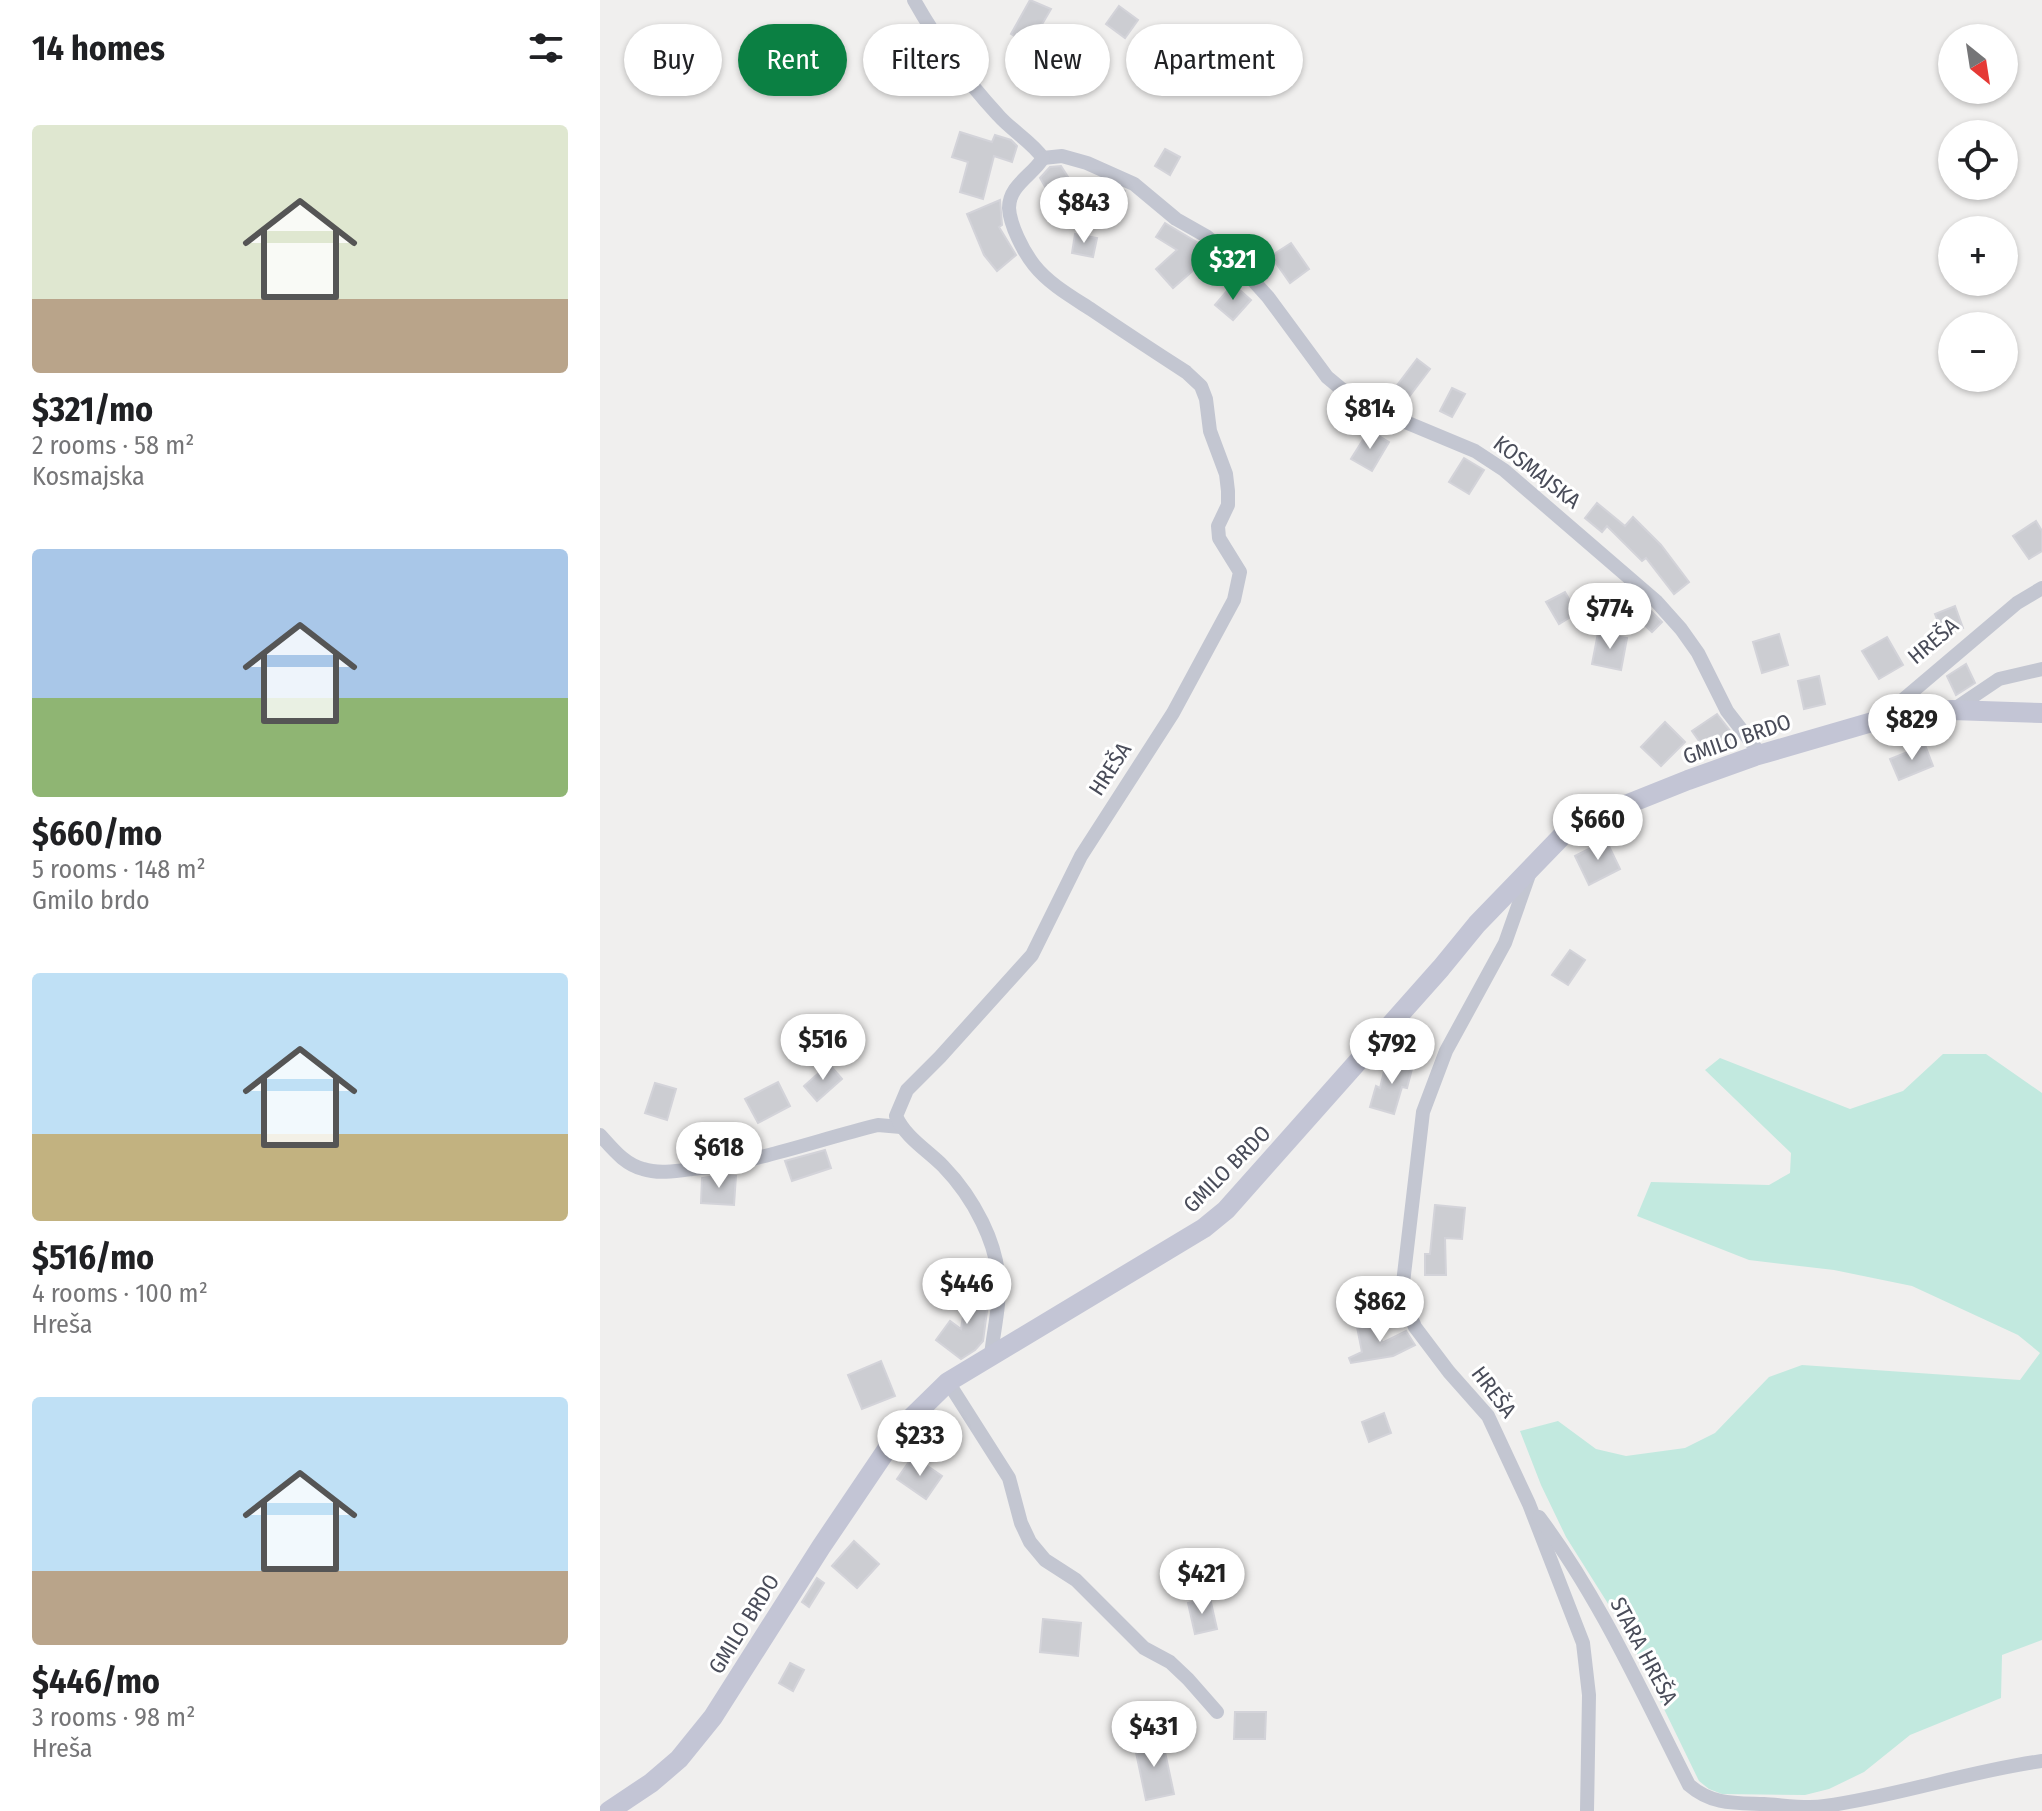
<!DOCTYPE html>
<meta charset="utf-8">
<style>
:root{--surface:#fff;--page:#f6f6f6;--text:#202124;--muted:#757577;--accent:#0b8043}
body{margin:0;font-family:"Fira Sans Condensed",sans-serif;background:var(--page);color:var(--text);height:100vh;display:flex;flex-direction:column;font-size:30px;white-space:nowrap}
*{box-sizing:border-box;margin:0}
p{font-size:26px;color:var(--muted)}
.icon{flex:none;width:44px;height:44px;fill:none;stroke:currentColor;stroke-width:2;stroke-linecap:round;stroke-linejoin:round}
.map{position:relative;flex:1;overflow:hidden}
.sheet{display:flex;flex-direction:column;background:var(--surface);width:600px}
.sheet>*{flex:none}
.hud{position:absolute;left:24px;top:24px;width:760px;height:72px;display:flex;gap:16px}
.needle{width:52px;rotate:150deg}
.controls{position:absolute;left:1338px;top:24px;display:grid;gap:16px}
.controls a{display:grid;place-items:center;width:80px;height:80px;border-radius:50%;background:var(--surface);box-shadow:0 2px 6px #0004;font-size:40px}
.price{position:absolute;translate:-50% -68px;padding:0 18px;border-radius:28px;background:#fff;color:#222;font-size:26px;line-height:52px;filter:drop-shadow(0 2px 4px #0008)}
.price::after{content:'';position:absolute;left:50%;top:48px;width:24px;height:18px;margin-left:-12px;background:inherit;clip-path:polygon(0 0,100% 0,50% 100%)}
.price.current{background:var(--accent);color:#fff}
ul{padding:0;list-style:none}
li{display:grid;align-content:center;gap:16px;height:424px;padding:0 32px}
li span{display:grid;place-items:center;height:248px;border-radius:8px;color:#555}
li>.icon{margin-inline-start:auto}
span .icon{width:144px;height:144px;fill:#fffc;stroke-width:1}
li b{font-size:34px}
h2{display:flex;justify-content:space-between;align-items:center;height:96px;padding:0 32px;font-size:34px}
.chip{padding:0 28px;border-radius:36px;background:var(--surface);box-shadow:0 2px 6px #0004;font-size:28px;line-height:72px}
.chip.current{background:var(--accent);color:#fff}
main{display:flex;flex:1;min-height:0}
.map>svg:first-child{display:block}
.green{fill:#c2e9df}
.building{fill:#cccdd2;stroke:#d3d3d9;stroke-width:2}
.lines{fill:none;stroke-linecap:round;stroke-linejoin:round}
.minor{stroke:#c3c6d1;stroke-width:14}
.secondary{stroke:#c3c5d5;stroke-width:20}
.labels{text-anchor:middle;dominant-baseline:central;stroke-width:6;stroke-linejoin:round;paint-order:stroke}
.street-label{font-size:22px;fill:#494c59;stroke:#fff}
</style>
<main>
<section class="sheet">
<h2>14 homes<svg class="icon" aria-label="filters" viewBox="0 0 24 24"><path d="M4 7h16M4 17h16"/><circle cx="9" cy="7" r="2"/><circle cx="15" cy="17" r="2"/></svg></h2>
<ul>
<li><span style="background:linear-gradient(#dfe7d0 70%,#b9a48a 0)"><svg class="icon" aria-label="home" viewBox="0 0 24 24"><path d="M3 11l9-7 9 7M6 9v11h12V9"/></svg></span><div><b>$321/mo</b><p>2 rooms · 58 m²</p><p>Kosmajska</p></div></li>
<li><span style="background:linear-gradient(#a9c7e8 60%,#8fb573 0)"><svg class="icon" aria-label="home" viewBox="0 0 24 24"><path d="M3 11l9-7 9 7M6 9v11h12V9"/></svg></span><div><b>$660/mo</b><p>5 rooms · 148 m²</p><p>Gmilo brdo</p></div></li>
<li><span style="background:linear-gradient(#bfe0f5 65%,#c2b280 0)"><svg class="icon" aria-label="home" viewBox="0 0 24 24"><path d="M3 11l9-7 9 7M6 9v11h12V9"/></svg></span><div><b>$516/mo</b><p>4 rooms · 100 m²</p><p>Hreša</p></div></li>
<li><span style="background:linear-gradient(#bfe0f5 70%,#b9a48a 0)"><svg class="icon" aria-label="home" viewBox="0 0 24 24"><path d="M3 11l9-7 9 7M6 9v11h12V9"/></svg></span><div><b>$446/mo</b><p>3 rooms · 98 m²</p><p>Hreša</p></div></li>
</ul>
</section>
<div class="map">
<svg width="1442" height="1811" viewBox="0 0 1442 1811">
<rect width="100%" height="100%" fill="#f0efee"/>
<!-- green -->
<path class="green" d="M1343,1054H1386L1442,1093V1640L1402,1655L1401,1698L1310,1735L1264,1772L1229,1789L1205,1795L1122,1794L1109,1789L1099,1781L1029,1637L966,1537L941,1485L920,1431L958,1421L996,1449L1026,1456L1085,1448L1115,1433L1169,1377L1202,1365L1420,1380L1440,1353L1418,1335L1312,1286L1234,1270L1149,1260L1037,1216L1051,1182L1169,1185L1190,1173L1191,1153L1105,1070L1120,1058L1250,1109L1303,1091Z"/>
<!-- building -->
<g class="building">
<path d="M430,0L451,9L430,45L411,34Z"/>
<path d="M519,6L538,20L525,38L506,24Z"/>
<path d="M360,132L392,142L395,135L411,140L417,146L412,162L394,156L383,199L360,192L368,162L352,157Z"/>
<path d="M565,149L580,157L570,175L555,166Z"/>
<path d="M461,166L468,177L447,190L440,178L450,167Z"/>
<path d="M502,181L525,191L514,214L491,203Z"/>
<path d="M400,200L402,225L399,227L416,255L397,271L384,255L367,214Z"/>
<path d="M565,223L600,244L624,264L617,272L604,261L573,288L556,269L577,250L556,237Z"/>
<path d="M475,234L497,238L493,257L472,253Z"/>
<path d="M691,243L709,269L690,283L671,256Z"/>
<path d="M633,284L651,300L633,320L615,305Z"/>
<path d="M817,359L830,369L808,398L795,388Z"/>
<path d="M852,388L865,394L852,417L840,411Z"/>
<path d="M769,430L789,442L772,471L751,459Z"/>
<path d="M864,458L884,470L869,494L849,482Z"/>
<path d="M997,503L1025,526L1033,517L1061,545L1089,582L1074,594L1046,558L1042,561L1007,526L1002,532L985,518Z"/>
<path d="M1436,521L1442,531V551L1429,559L1413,536Z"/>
<path d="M965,592L977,613L959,624L946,602Z"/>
<path d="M990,593L1004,594L1001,623L987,622Z"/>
<path d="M1044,604L1062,622L1052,632L1033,614Z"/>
<path d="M1355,606L1363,628L1344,636L1335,614Z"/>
<path d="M998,633L1027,638L1021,670L992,664Z"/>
<path d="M1179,634L1188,665L1162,673L1153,642Z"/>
<path d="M1287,637L1303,665L1279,679L1262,651Z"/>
<path d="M1366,664L1375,683L1356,695L1347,676Z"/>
<path d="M1219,676L1225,704L1204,709L1198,681Z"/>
<path d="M1117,714L1135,737L1109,755L1092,731Z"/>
<path d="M1065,722L1085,742L1061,766L1041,747Z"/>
<path d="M1325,745L1333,766L1299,780L1290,759Z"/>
<path d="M1006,840L1020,869L989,885L975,856Z"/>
<path d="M970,950L985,960L968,985L952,975Z"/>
<path d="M787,1059L813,1065L807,1088L802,1087L794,1114L770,1107L776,1086L780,1088Z"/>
<path d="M229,1064L242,1079L217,1101L204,1086Z"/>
<path d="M178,1082L190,1106L158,1123L145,1099Z"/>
<path d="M55,1083L76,1089L67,1120L45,1113Z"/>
<path d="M225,1150L231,1168L192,1181L185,1161Z"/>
<path d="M122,1175L136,1176L134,1205L101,1203L102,1178Z"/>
<path d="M835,1205L865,1208L862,1239L845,1238L846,1275H825V1254H830Z"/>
<path d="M367,1290L389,1294V1296L383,1341L375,1350L361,1359L336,1340L350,1321L361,1329Z"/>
<path d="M778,1322L782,1343L806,1331L815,1345L793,1356L751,1363L749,1358L762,1352L757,1327Z"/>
<path d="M281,1361L295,1396L262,1409L248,1375Z"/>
<path d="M784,1413L791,1433L769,1442L762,1422Z"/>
<path d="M313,1456L342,1476L326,1499L297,1479Z"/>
<path d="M254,1541L279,1564L257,1588L232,1566Z"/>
<path d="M217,1578L224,1583L209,1607L202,1602Z"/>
<path d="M610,1598L617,1629L595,1634L588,1603Z"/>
<path d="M443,1619L481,1623L478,1656L440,1652Z"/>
<path d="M190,1663L204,1670L193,1691L179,1683Z"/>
<path d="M635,1712H666L665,1739H634Z"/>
<path d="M562,1738L574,1794L546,1800L534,1743Z"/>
</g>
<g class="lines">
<!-- minor -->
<g class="minor">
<path d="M314,0C338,43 365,79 398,115C412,131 431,141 443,158"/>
<path d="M443,158L462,156L487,163L534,184L576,219L606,236L632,257L668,297L727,377L745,392L767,406L875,451L904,470L1056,601L1081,629L1098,653L1127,711L1161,755"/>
<path d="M1353,710L1399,679L1442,669"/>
<path d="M1279,720L1417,603L1442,588"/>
<path d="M930,872L905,943L846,1051L823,1112L803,1283L804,1300L815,1327L849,1372L888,1416L929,1504L983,1643L989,1695L987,1811"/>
<path d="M0,1135C13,1149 24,1164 43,1169C58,1174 77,1171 92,1169C157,1163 216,1140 278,1125L301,1127"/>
<path d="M391,1356C393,1334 399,1310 399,1288C399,1244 373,1197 343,1166C327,1150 305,1137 296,1116L307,1090L340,1057L432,955L481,856L573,713L634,600L640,572L619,538L618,526L628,505V491L626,474L610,431L606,399L601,386L586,372C555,352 523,331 492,310C472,297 449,284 434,265C423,251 410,225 409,208C409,185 433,175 443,158"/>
<path d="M348,1382L409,1478L421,1523L430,1542L445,1560L476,1580L544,1648L570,1662L588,1679L617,1712"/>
<path d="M939,1517C1000,1598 1043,1695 1089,1785C1112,1805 1135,1803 1164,1804C1183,1805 1206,1809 1225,1806C1298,1796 1369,1771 1442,1761"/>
</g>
<!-- secondary -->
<path class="secondary" d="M9,1811L51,1783L79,1759L113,1717L221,1547L302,1427L348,1382L604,1228L626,1210L841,968L877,924L964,834L988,820L1088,780L1155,756L1279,720L1352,710L1442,713"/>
</g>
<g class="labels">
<!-- street labels -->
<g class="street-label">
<text transform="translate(937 472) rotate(38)">KOSMAJSKA</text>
<text transform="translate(1333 641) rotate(-40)">HREŠA</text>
<text transform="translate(1137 739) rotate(-19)">GMILO BRDO</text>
<text transform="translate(510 769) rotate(-57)">HREŠA</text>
<text transform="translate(627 1169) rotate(-45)">GMILO BRDO</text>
<text transform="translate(894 1392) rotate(53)">HREŠA</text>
<text transform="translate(144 1624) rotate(-58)">GMILO BRDO</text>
<text transform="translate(1044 1651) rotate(62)">STARA HREŠA</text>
</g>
</g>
</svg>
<div class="controls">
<a><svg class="needle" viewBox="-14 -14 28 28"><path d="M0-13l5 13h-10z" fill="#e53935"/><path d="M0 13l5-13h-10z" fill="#757577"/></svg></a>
<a><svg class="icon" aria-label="locate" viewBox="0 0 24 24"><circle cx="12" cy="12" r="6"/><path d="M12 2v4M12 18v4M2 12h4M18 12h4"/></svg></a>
<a>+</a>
<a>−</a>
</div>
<b class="price" style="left:484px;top:245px">$843</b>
<b class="price current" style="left:633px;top:302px">$321</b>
<b class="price" style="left:770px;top:451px">$814</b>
<b class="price" style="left:1010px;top:651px">$774</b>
<b class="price" style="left:1312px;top:762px">$829</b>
<b class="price" style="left:998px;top:862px">$660</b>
<b class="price" style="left:223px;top:1082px">$516</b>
<b class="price" style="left:792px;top:1086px">$792</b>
<b class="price" style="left:119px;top:1190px">$618</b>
<b class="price" style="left:367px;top:1326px">$446</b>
<b class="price" style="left:780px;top:1344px">$862</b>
<b class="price" style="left:320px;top:1478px">$233</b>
<b class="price" style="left:602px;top:1616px">$421</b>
<b class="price" style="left:554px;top:1769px">$431</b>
<div class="hud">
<a class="chip">Buy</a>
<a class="chip current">Rent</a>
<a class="chip">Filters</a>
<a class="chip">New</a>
<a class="chip">Apartment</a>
</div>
</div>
</main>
